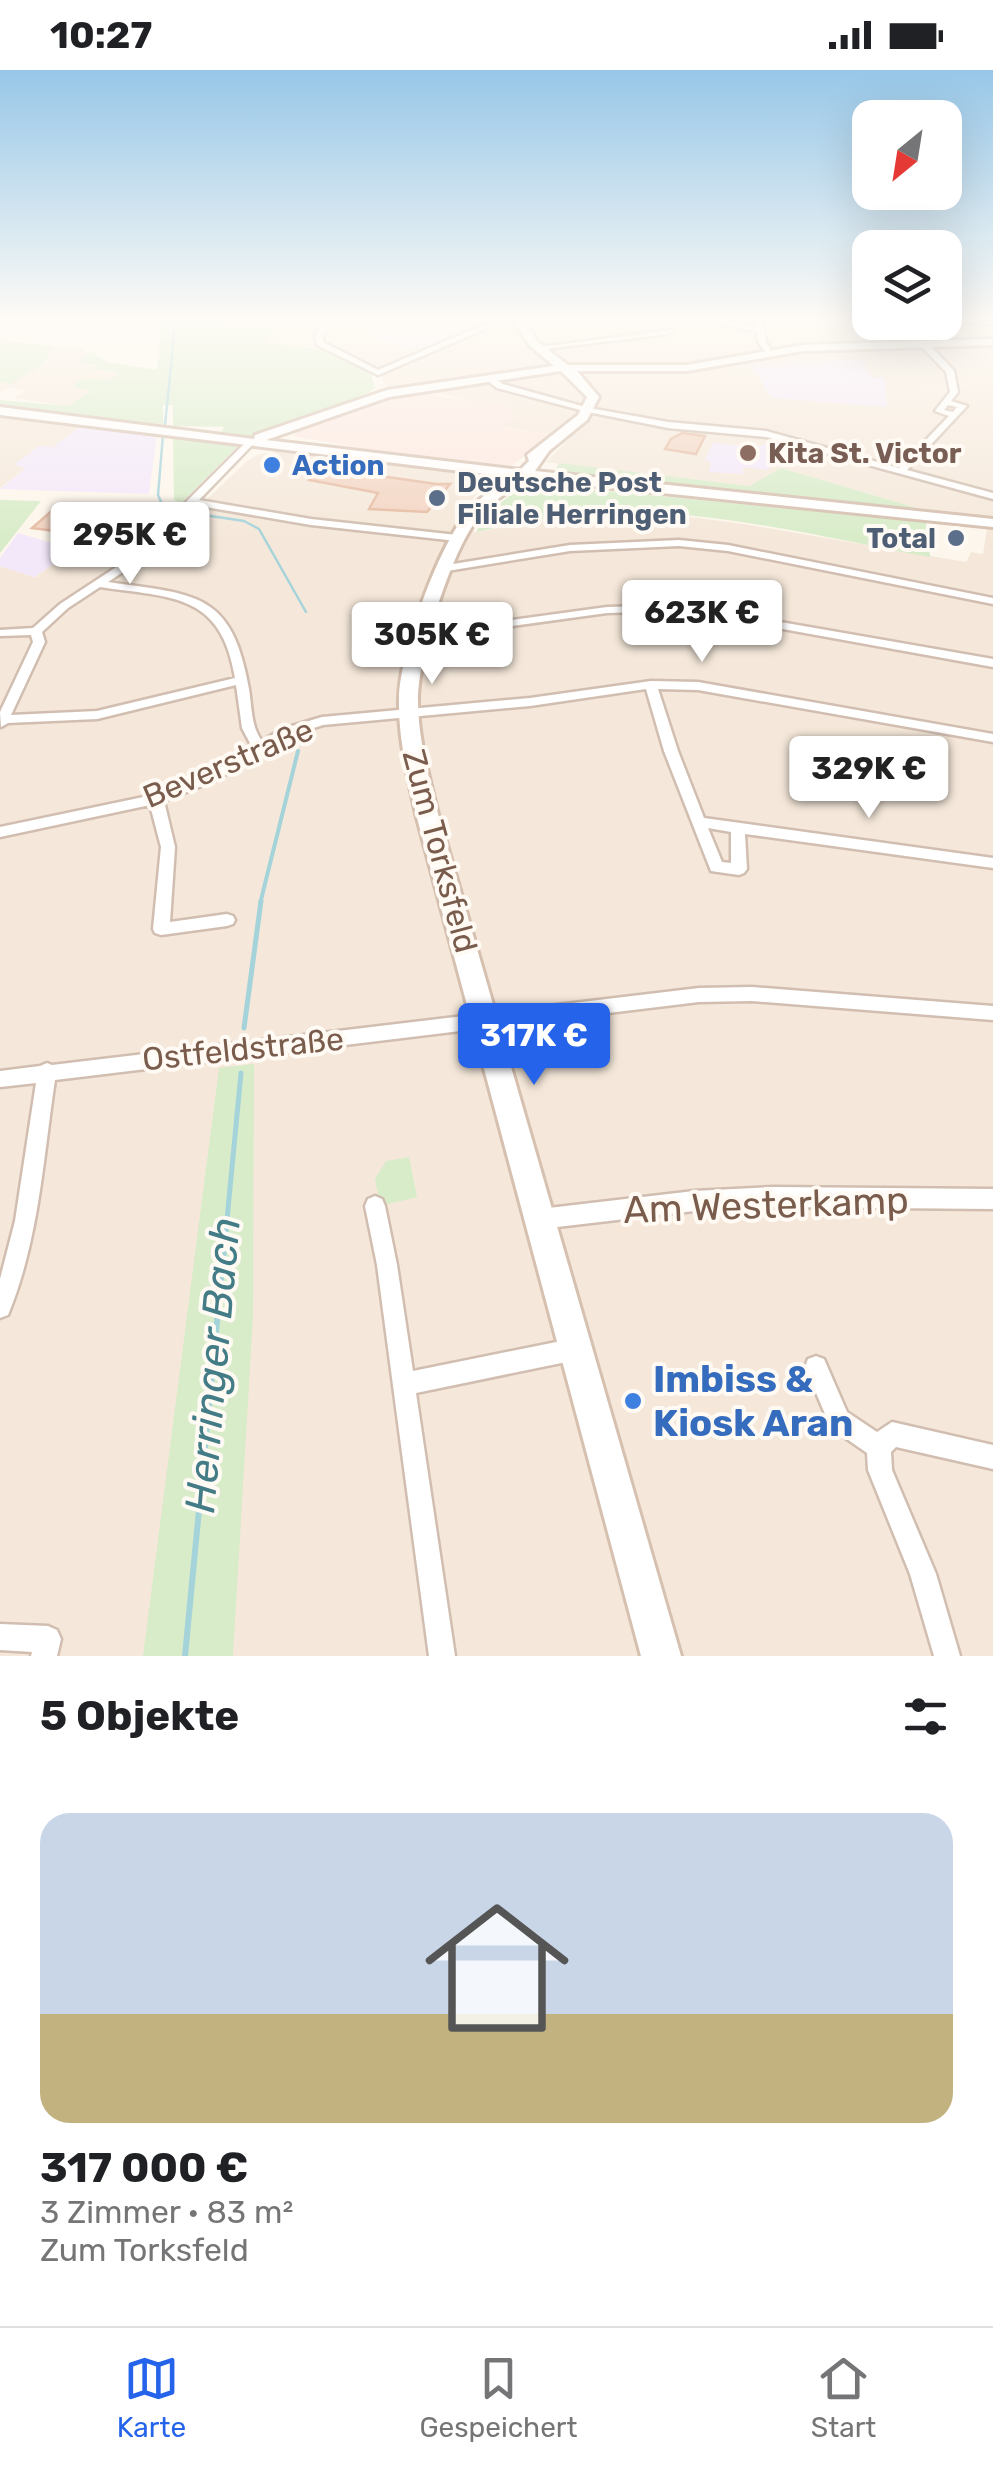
<!DOCTYPE html>
<html lang="de">
<meta charset="utf-8">
<style>
:root{--surface:#fff;--page:#f2f2f2;--text:#202124;--muted:#757577;--line:#e0e0e0;--accent:#2563eb}
body{margin:0;font-family:Rubik,sans-serif;background:var(--page);color:var(--text);height:100vh;display:flex;flex-direction:column;font-size:38px;white-space:nowrap}
*{box-sizing:border-box;margin:0}
p{font-size:32px;color:var(--muted)}
.icon{flex:none;width:55px;height:55px;fill:none;stroke:currentColor;stroke-width:2;stroke-linecap:round;stroke-linejoin:round}
.map{position:relative;height:1586px;overflow:hidden}
.details{display:flex;flex-direction:column;background:var(--surface);flex:1}
.details>*{flex:none}
.needle{width:65px;rotate:210deg}
.tools{position:absolute;left:852px;top:30px;display:grid;gap:20px}
.tools a{display:grid;place-items:center;width:110px;height:110px;border-radius:20px;background:var(--surface);box-shadow:0 10px 40px #0002;font-size:50px}
.price{position:absolute;translate:-50% -85px;padding:0 22px;border-radius:10px;background:#fff;color:#222;font-size:32px;line-height:65px;filter:drop-shadow(0 2px 5px #0008)}
.price::after{content:'';position:absolute;left:50%;top:60px;width:30px;height:22px;margin-left:-15px;background:inherit;clip-path:polygon(0 0,100% 0,50% 100%)}
.price.on{background:var(--accent);color:#fff}
ul{padding:0;list-style:none}
li{display:grid;align-content:center;gap:20px;height:530px;padding:0 40px}
li span{display:grid;place-items:center;height:310px;border-radius:30px;color:#555}
li>.icon{margin-inline-start:auto}
span .icon{width:180px;height:180px;fill:#fffc;stroke-width:1}
li b{font-size:42px}
h2{display:flex;justify-content:space-between;align-items:center;height:120px;padding:0 40px;font-size:42px}
.status{display:flex;justify-content:space-between;align-items:center;height:70px;padding:0 50px;background:var(--surface);direction:ltr}
.status svg{height:28px;fill:currentColor}
.dock{display:flex;justify-content:space-around;align-items:center;height:140px;border-top:2px solid var(--line);background:var(--surface);font-size:28px;color:var(--muted)}
.dock a{display:grid;justify-items:center;gap:5px}
.dock .on{color:var(--accent)}
.map>svg:first-child{display:block}
.residential{fill:#f5e8da}
.commercial{fill:#fde8e0}
.education{fill:#f3e8fa}
.green{fill:#d8ecc9}
.lines{fill:none;stroke-linecap:round;stroke-linejoin:round}
.stream-far3{stroke:#a5d3da;stroke-width:2.5}
.stream-far2{stroke:#a5d3da;stroke-width:4}
.stream-far1{stroke:#a5d3da;stroke-width:5}
.stream{stroke:#a5d3da;stroke-width:6}
.building{fill:#f3d5c3;stroke:#e6bba3;stroke-width:2.5}
.street-casing{stroke:#d1beb0;stroke-width:5}
.secondary-casing{stroke:#d6c0b0;stroke-width:6}
.street{fill:#fff;fill-rule:evenodd}
.secondary{fill:#fff;fill-rule:evenodd}
.education-dot{fill:#8d6e63;stroke:#fffaf3;stroke-width:4}
.shop-dot{fill:#3f7fe0;stroke:#fffaf3;stroke-width:4}
.service-dot{fill:#5c6f8a;stroke:#fffaf3;stroke-width:4}
.labels{text-anchor:middle;dominant-baseline:central;stroke-width:8;stroke-linejoin:round;paint-order:stroke}
.far-education-label{font-size:28px;font-weight:bold;fill:#785e54;stroke:#fffaf3;text-anchor:start}
.far-shop-label{font-size:28px;font-weight:bold;fill:#366cbe;stroke:#fffaf3;text-anchor:start}
.far-service-label{font-size:28px;font-weight:bold;fill:#4e5e75;stroke:#fffaf3;text-anchor:start}
.street-label{font-size:32px;fill:#7a5c4d;stroke:#fffaf3}
.near-street-label{font-size:38px;fill:#7a5c4d;stroke:#fffaf3}
.near-shop-label{font-size:38px;font-weight:bold;fill:#366cbe;stroke:#fffaf3;text-anchor:start}
.near-water-label{font-size:42px;font-style:italic;fill:#437c86;stroke:#fffaf3}
</style>
<div class="status"><b>10:27</b><svg viewBox="0 0 49 12"><path d="M0 12V9h3v3zM5 12V6h3v6zM10 12V3h3v9zM15 12V0h3v12zM26 1h20v11H26zM47 4h2v5h-2z"/></svg></div>
<div class="map">
<svg width="993" height="1586" viewBox="0 0 993 1586">
<rect width="100%" height="100%" fill="#fdf6ec"/>
<!-- residential -->
<g class="residential">
<path d="M291,247L379,248L368,266L425,283L475,263L451,256L452,247H870V252H945V247H993V451L941,445L781,398L749,416L546,392L570,368L501,356L469,330L427,321H395L383,312L381,299L327,274L303,277L263,273Z"/>
<path d="M58,275L82,278L88,284L77,290L121,301L111,310L85,308L93,320L69,336L13,328L25,321L9,317L0,322V312L11,314L39,297Z"/>
<path d="M0,346L43,353L81,356L53,378L38,376L15,395L27,397L0,418Z"/>
<path d="M279,382L471,405L482,415L454,458L476,462L581,444H667L744,454L966,492L971,482L983,484L987,459L993,460V1586H0V496L35,507L75,479L59,475L79,464L101,444L182,453L246,392L259,384Z"/>
</g>
<!-- commercial -->
<path class="commercial" d="M427,321L441,327L508,334L515,348L502,357L554,365L511,396L371,380L293,366L301,359L399,325Z"/>
<!-- education -->
<g class="education">
<path d="M377,247H452L451,256L471,261L419,281L367,266Z"/>
<path d="M862,289L872,307L885,308L887,337L772,328L751,296Z"/>
<path d="M81,356L157,363L149,424L0,419L26,398L14,395L39,376L53,377Z"/>
<path d="M774,370L796,376L767,400L743,397V404L709,402L711,393L705,389L713,373L758,377Z"/>
<path d="M18,463L59,475L77,479L34,507L0,496V488Z"/>
</g>
<!-- green -->
<g class="green">
<path d="M154,247L288,254L265,273L325,280L371,304L375,318L354,333L252,366L221,362L224,357L173,356V335H163V354L56,347L0,337V330L69,336L91,321L74,317V314L85,308L111,310L120,302L90,299L97,295L75,291L92,282L107,292L157,300L161,260Z"/>
<path d="M0,270L56,277L39,297L11,314L0,312Z"/>
<path d="M173,367L238,376L181,433L174,430Z"/>
<path d="M559,393L749,416L781,398L941,445L552,406Z"/>
<path d="M526,413L926,452L930,487C817,467 698,434 582,444C546,447 511,455 476,462L490,441Z"/>
<path d="M0,430L41,431L0,483Z"/>
<path d="M254,994L253,1247L233,1586H143L219,998Z"/>
<path d="M409,1087L417,1127L380,1136L375,1109L386,1091Z"/>
</g>
<g class="lines">
<!-- stream-far3 -->
<g class="stream-far3">
<path d="M165,247L172,253L174,266L165,355"/>
<path d="M163,365L158,425L162,434L174,440"/>
<path d="M191,443L244,451L259,459L306,542"/>
</g>
<!-- stream-far2 -->
<path class="stream-far2" d="M260,834L298,681"/>
<!-- stream-far1 -->
<g class="stream-far1">
<path d="M244,958L261,831"/>
<path d="M226,1160L241,1003"/>
</g>
<!-- stream -->
<path class="stream" d="M185,1586L226,1158"/>
</g>
<!-- building -->
<g class="building">
<path d="M682,363L705,366L696,384L665,379L671,369Z"/>
<path d="M318,397L436,414H450L427,442L369,439L378,423L309,410Z"/>
<path d="M55,438L71,440L92,443L71,463L32,458Z"/>
</g>
<g class="lines">
<!-- street casing -->
<g class="street-casing">
<g id="street">
<path d="M326,247H333L323,267V272L378,300L483,255L490,257L378,305L317,275L315,267Z"/>
<path d="M754,247H761L766,272L773,284H767L758,272L756,261L698,250L701,248L755,256Z"/>
<path d="M945,249L993,250V254L943,252H945Z"/>
<path d="M908,252H917L953,271L946,273Z"/>
<path d="M672,260L669,264L537,280L533,278Z"/>
<path d="M921,272H927L954,301L958,322L951,331L967,336L907,400L993,423V429L766,367L668,358L588,342L497,318L484,308L491,306L503,314L589,338L668,352L766,361L899,398L949,346L935,341L950,322L946,302L921,276ZM948,335L957,337L953,342L944,340Z"/>
<path d="M249,369L256,371L199,430L311,449L457,465L462,468L457,471L311,455L194,435L138,492L108,512C196,525 232,521 249,619C252,637 251,657 262,671L282,659L322,647L530,628L651,611L698,612L993,664V672L698,620L658,619L678,681L704,748L993,788V798L745,764L747,799L744,803L739,805L711,801L664,681L646,619L530,636L323,655L292,665L214,711L164,731L175,777L170,852L227,844L233,846L235,850L233,854L227,856L161,865L155,863L153,859L161,777L150,735L0,767V757L153,725L204,705L252,677L242,658L236,615L97,649L8,653L1,657L0,642L33,572L31,565L0,566V560L33,558L60,534L130,488ZM100,517C171,528 221,522 235,608L97,641L11,645L45,572L42,562L68,538ZM708,758L731,762V793L722,792Z"/>
<path d="M679,470L728,475L993,528V534L728,481L679,476L570,481L447,501L442,498L447,495L570,475Z"/>
<path d="M683,535L993,589V597L683,541L607,543L418,569L412,566L418,563L607,537Z"/>
<path d="M752,917L993,936V950L752,931L699,932L55,1010C43,1090 39,1170 8,1245L0,1248V1209L15,1151L36,1013L0,1017V1001L40,996L47,993L52,995L699,918Z"/>
<path d="M774,1117L993,1119V1139L774,1137L694,1141L540,1159L533,1156L530,1149L533,1142L540,1139L694,1121Z"/>
<path d="M375,1126L382,1129L385,1136L397,1195L413,1301L576,1268L584,1271L587,1279L584,1287L576,1290L416,1323L455,1586H429L377,1195L365,1136L368,1129Z"/>
<path d="M816,1286L824,1289L847,1342L877,1362L892,1352L993,1375V1399L896,1377L891,1382L892,1400L936,1504L960,1586H934L910,1504L868,1400L867,1383L831,1358L805,1297L808,1289Z"/>
<path d="M0,1554L48,1556L57,1560L61,1569L57,1586H31L32,1582L0,1580Z"/>
</g>
</g>
<!-- secondary casing -->
<g class="secondary-casing">
<path id="secondary" d="M511,247H521L537,271L568,295H687L803,275L993,269V275L803,281L687,301H577L599,327L587,350L549,381L535,401L993,449V457L526,409C509,421 491,432 478,448C451,482 418,586 418,630C418,669 429,707 438,744L681,1586H641L416,744C408,706 398,668 399,629C400,582 438,477 468,441C480,427 495,418 510,407L0,345V337L254,369L255,365L387,320L554,296L529,275ZM561,301L587,327L578,345L527,385L529,391L520,400L266,370L389,327Z"/>
</g>
<!-- street -->
<use href="#street" class="street"/>
<!-- secondary -->
<use href="#secondary" class="secondary"/>
</g>
<!-- sky -->
<linearGradient id="sky" x2="0" y2="1"><stop stop-color="#97c7e8"/><stop offset="0.53" stop-color="#fefbf6"/><stop offset="1" stop-color="#fefbf6" stop-opacity="0"/></linearGradient>
<rect width="993" height="469" fill="url(#sky)"/>
<!-- markers -->
<circle class="education-dot" cx="748" cy="383" r="10"/>
<g class="shop-dot">
<circle cx="272" cy="395" r="10"/>
<circle cx="633" cy="1331" r="10"/>
</g>
<g class="service-dot">
<circle cx="437" cy="428" r="10"/>
<circle cx="956" cy="468" r="10"/>
</g>
<g class="labels">
<!-- far-education labels -->
<g class="far-education-label">
<text x="768" y="383">Kita St. Victor</text>
</g>
<!-- far-shop labels -->
<g class="far-shop-label">
<text x="292" y="395">Action</text>
</g>
<!-- far-service labels -->
<g class="far-service-label">
<text x="457" y="412">Deutsche Post<tspan x="457" dy="32">Filiale Herringen</tspan></text>
<text x="936" y="468" text-anchor="end">Total</text>
</g>
<!-- street labels -->
<g class="street-label">
<text transform="translate(228 693) rotate(-23)">Beverstraße</text>
<text transform="translate(440 781) rotate(75)">Zum Torksfeld</text>
<text transform="translate(243 979) rotate(-6)">Ostfeldstraße</text>
</g>
<!-- near-street labels -->
<g class="near-street-label">
<text transform="translate(766 1135) rotate(-2)">Am Westerkamp</text>
</g>
<!-- near-shop labels -->
<g class="near-shop-label">
<text x="653" y="1309">Imbiss &amp;<tspan x="653" dy="44">Kiosk Aran</tspan></text>
</g>
<!-- near-water labels -->
<g class="near-water-label">
<text transform="translate(213 1295) rotate(-85)">Herringer Bach</text>
</g>
</g>
</svg>
<div class="tools">
<a><svg class="needle" viewBox="-14 -14 28 28"><path d="M0-13l5 13h-10z" fill="#e53935"/><path d="M0 13l5-13h-10z" fill="#757577"/></svg></a>
<a><svg class="icon" aria-label="layers" viewBox="0 0 24 24"><path d="M12 4l9 5-9 5-9-5zM3 14l9 5 9-5"/></svg></a>
</div>
<b class="price" style="left:130px;top:517px">295K €</b>
<b class="price" style="left:702px;top:595px">623K €</b>
<b class="price" style="left:432px;top:617px">305K €</b>
<b class="price" style="left:869px;top:751px">329K €</b>
<b class="price on" style="left:534px;top:1018px">317K €</b>
</div>
<section class="details">
<h2>5 Objekte<svg class="icon" aria-label="filters" viewBox="0 0 24 24"><path d="M4 7h16M4 17h16"/><circle cx="9" cy="7" r="2"/><circle cx="15" cy="17" r="2"/></svg></h2>
<ul>
<li><span style="background:linear-gradient(#c9d6e8 65%,#c2b280 0)"><svg class="icon" aria-label="home" viewBox="0 0 24 24"><path d="M3 11l9-7 9 7M6 9v11h12V9"/></svg></span><div><b>317 000 €</b><p>3 Zimmer · 83 m²</p><p>Zum Torksfeld</p></div></li>
</ul>
</section>
<nav class="dock">
<a class="on"><svg class="icon" aria-label="map" viewBox="0 0 24 24"><path d="M3 6l6-2 6 2 6-2v14l-6 2-6-2-6 2zM9 4v14M15 6v14"/></svg>Karte</a>
<a><svg class="icon" aria-label="saved" viewBox="0 0 24 24"><path d="M7 4h10v16l-5-4-5 4z"/></svg>Gespeichert</a>
<a><svg class="icon" aria-label="home" viewBox="0 0 24 24"><path d="M3 11l9-7 9 7M6 9v11h12V9"/></svg>Start</a>
</nav>
